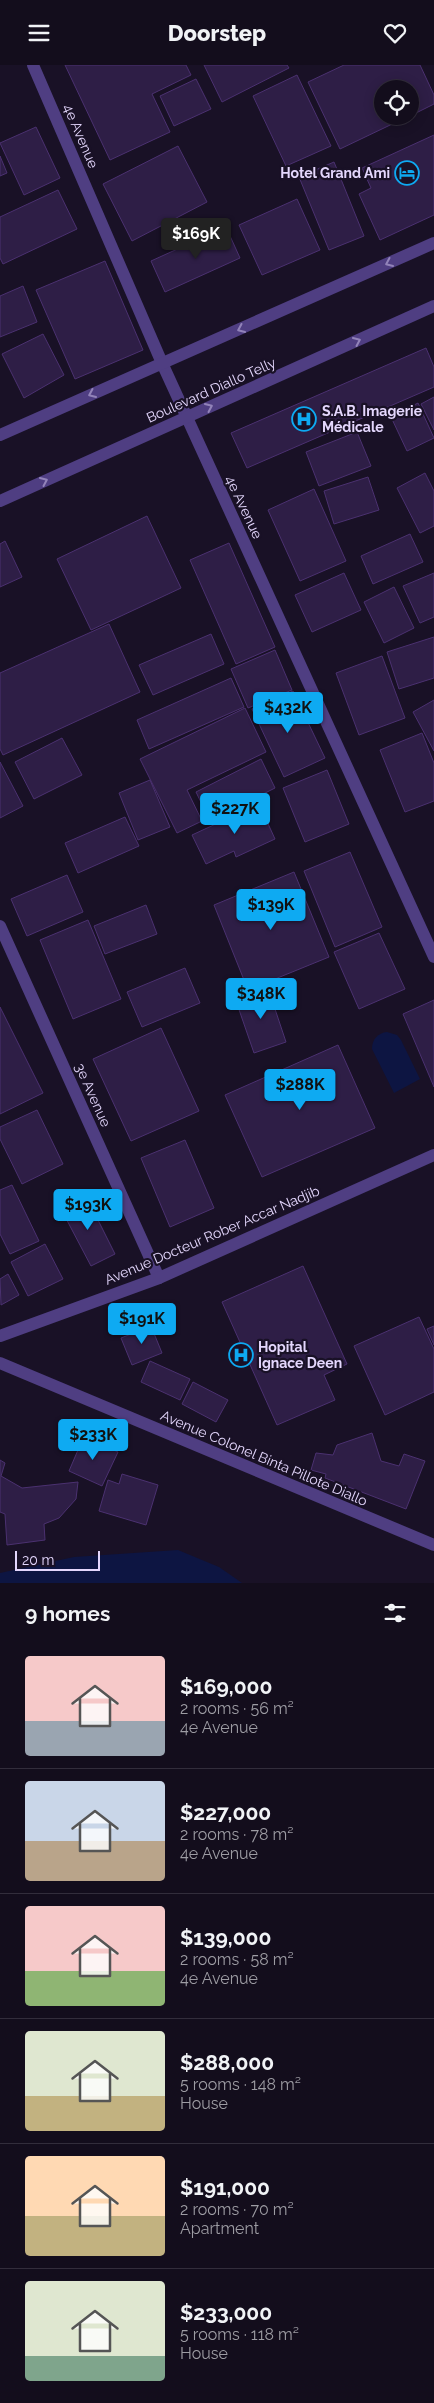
<!DOCTYPE html>
<meta charset="utf-8">
<style>
:root{--surface:#130d1c;--page:#201b29;--text:#f1f3f6;--muted:#9d9ca3;--line:#322d3b;--accent:#0eaaf2}
body{margin:0;font-family:Raleway,sans-serif;background:var(--page);color:var(--text);height:100vh;display:flex;flex-direction:column;font-size:19px;white-space:nowrap}
*{box-sizing:border-box;margin:0}
p{font-size:16px;color:var(--muted)}
.icon{flex:none;width:28px;height:28px;fill:none;stroke:currentColor;stroke-width:2;stroke-linecap:round;stroke-linejoin:round}
.map{position:relative;height:1518px;overflow:hidden}
.panel{display:flex;flex-direction:column;background:var(--surface);flex:1}
.panel>*{flex:none}
.buttons{position:absolute;left:374px;top:15px;display:grid;gap:10px}
.buttons a{display:grid;place-items:center;width:45px;height:45px;border-radius:50%;background:var(--surface);box-shadow:0 2px 12px #0003,0 0 0 1px var(--line);font-size:25px}
.scale{position:absolute;left:15px;bottom:12px;width:85px;box-sizing:border-box;padding-left:5px;border:2px solid #e4d7fd;border-top:0;font-size:14px;line-height:18px;white-space:nowrap;color:#e4d7fd;-webkit-text-stroke:4px #191126;paint-order:stroke}
.price{position:absolute;translate:-50% -42px;padding:0 11px;border-radius:5px;background:var(--accent);color:#111;font-size:16px;line-height:32px;filter:drop-shadow(0 1px 2px #0008)}
.price::after{content:'';position:absolute;left:50%;top:30px;width:15px;height:11px;margin-left:-8px;background:inherit;clip-path:polygon(0 0,100% 0,50% 100%)}
.price.current{background:#222;color:#fff}
ul{padding:0;list-style:none}
li{display:flex;align-items:center;gap:15px;height:125px;padding:0 25px}
li+li{border-top:1px solid var(--line)}
li span{display:grid;place-items:center;flex:none;width:140px;height:100px;border-radius:5px;color:#555}
li>.icon{margin-inline-start:auto}
span .icon{width:60px;height:60px;fill:#fffc;stroke-width:1}
li b{font-size:21px}
h2{display:flex;justify-content:space-between;align-items:center;height:60px;padding:0 25px;font-size:21px}
header{display:flex;justify-content:space-between;align-items:center;height:65px;padding:0 25px;background:var(--surface);font-size:22px;font-weight:800}
.map>svg:first-child{display:block}
.water{fill:#0d1542}
.building{fill:#2e1e46;stroke:#4b3170}
.lines{fill:none;stroke-linecap:round;stroke-linejoin:round}
.minor{stroke:#4f3e82;stroke-width:12}
.tertiary{stroke:#4f3e82;stroke-width:12}
.oneway{stroke:#9283b9}
.labels{text-anchor:middle;dominant-baseline:central;stroke-width:4.5;stroke-linejoin:round;paint-order:stroke}
.street-label{font-size:14px;fill:#e4d7fd;stroke:#191126}
.poi-label{font-size:14px;font-weight:bold;fill:#e4d7fd;stroke:#191126;text-anchor:start}
</style>
<header><svg class="icon" aria-label="menu" viewBox="0 0 24 24"><path d="M4 6h16M4 12h16M4 18h16"/></svg>Doorstep<svg class="icon" aria-label="heart" viewBox="0 0 24 24"><path d="M12 20l-8-8c-3-5 5-10 8-4 3-6 11-1 8 4z"/></svg></header>
<div class="map">
<svg width="434" height="1518" viewBox="0 0 434 1518">
<rect width="100%" height="100%" fill="#191126"/>
<!-- water -->
<g class="water">
<path d="M387,967L397,970L401,975L420,1014L394,1028L372,984C372,974 378,968 387,967Z"/>
<path d="M178,1485L219,1502L242,1518H0V1508L74,1492Z"/>
</g>
<!-- building -->
<g class="building">
<path d="M65,0H186L191,10L152,29L170,67L110,95Z"/>
<path d="M204,0H287L289,3L222,37Z"/>
<path d="M344,0H420L434,30V39L410,51V24H382V51H409L340,84L308,17Z"/>
<path d="M297,10L331,81L286,101L253,31Z"/>
<path d="M196,14L211,44L174,61L160,31Z"/>
<path d="M36,62L60,113L24,130L0,78Z"/>
<path d="M434,70V150L380,175L359,129L371,123L362,103Z"/>
<path d="M178,81L207,137L132,176L103,119Z"/>
<path d="M0,91L7,108L0,111Z"/>
<path d="M334,97L364,171L329,185L299,112Z"/>
<path d="M58,125L77,164L3,199L0,193V152Z"/>
<path d="M297,134L320,185L262,210L239,160Z"/>
<path d="M226,162L240,193L165,227L151,196Z"/>
<path d="M105,196L143,285L75,314L36,225Z"/>
<path d="M23,221L37,257L0,272V231Z"/>
<path d="M43,269L64,310L24,333L2,289Z"/>
<path d="M426,283L434,302V322L247,403L231,368Z"/>
<path d="M434,332V365L421,339Z"/>
<path d="M418,338L434,373L407,386L391,352Z"/>
<path d="M357,367L371,401L319,421L306,387Z"/>
<path d="M425,408L434,426V461L420,468L397,423Z"/>
<path d="M368,412L379,445L334,459L324,426Z"/>
<path d="M314,424L346,496L300,516L268,445Z"/>
<path d="M147,451L181,523L91,565L57,494Z"/>
<path d="M410,469L423,497L373,519L361,491Z"/>
<path d="M5,476L22,512L0,522V479Z"/>
<path d="M229,478L275,582L236,599L190,495Z"/>
<path d="M344,508L361,545L312,567L295,530Z"/>
<path d="M434,508V552L420,558L403,521Z"/>
<path d="M394,522L414,563L384,578L364,537Z"/>
<path d="M109,559L140,627L3,690L0,684V608Z"/>
<path d="M211,569L224,599L153,630L139,600Z"/>
<path d="M434,572V613L399,624L387,587Z"/>
<path d="M275,585L292,625L248,643L231,604Z"/>
<path d="M382,591L405,653L359,670L336,608Z"/>
<path d="M231,613L244,642L149,684L137,655Z"/>
<path d="M293,626L325,693L284,712L252,644Z"/>
<path d="M434,635V686L413,647Z"/>
<path d="M245,643L266,687L187,725L202,756L177,768L140,694Z"/>
<path d="M422,668L434,698V736L405,747L380,685Z"/>
<path d="M62,673L82,710L34,734L15,697Z"/>
<path d="M261,694L275,723L210,756L196,727Z"/>
<path d="M0,697L23,741L0,753Z"/>
<path d="M327,705L349,759L305,777L283,723Z"/>
<path d="M150,715L170,762L138,775L119,728Z"/>
<path d="M259,739L275,774L236,792L234,786L206,799L192,770Z"/>
<path d="M125,752L139,781L78,808L65,778Z"/>
<path d="M350,787L382,862L335,882L304,806Z"/>
<path d="M294,807L329,892L248,925L214,840Z"/>
<path d="M67,810L83,847L27,871L11,834Z"/>
<path d="M146,840L157,869L105,889L94,861Z"/>
<path d="M88,855L121,934L73,954L40,875Z"/>
<path d="M379,868L405,924L359,944L334,887Z"/>
<path d="M185,903L200,938L142,962L127,927Z"/>
<path d="M268,923L286,977L254,988L235,933Z"/>
<path d="M434,935V1022L403,949Z"/>
<path d="M0,942L43,1028L0,1049Z"/>
<path d="M161,963L199,1046L131,1076L93,994Z"/>
<path d="M338,980L375,1063L262,1112L225,1030Z"/>
<path d="M37,1045L63,1099L22,1119L0,1074V1062Z"/>
<path d="M185,1075L214,1143L170,1162L141,1093Z"/>
<path d="M12,1120L39,1176L10,1189L0,1169V1125Z"/>
<path d="M86,1131L115,1189L91,1201L61,1144Z"/>
<path d="M45,1179L63,1214L28,1231L11,1197Z"/>
<path d="M303,1201L347,1299L324,1310L335,1335L277,1360L222,1237Z"/>
<path d="M8,1209L19,1230L1,1240L0,1214Z"/>
<path d="M419,1252L434,1284V1327L385,1350L354,1281Z"/>
<path d="M151,1261L162,1288L132,1300L121,1273Z"/>
<path d="M434,1261V1280L427,1264Z"/>
<path d="M150,1296L190,1314L180,1335L141,1317Z"/>
<path d="M193,1317L228,1335L216,1357L182,1339Z"/>
<path d="M372,1368L381,1396L399,1401L404,1389L425,1396L406,1444L325,1413L326,1409L311,1405L316,1388L333,1390L337,1380Z"/>
<path d="M84,1371L118,1387L102,1421L69,1406Z"/>
<path d="M0,1395L5,1398L1,1411L22,1423L78,1417L76,1434L59,1453L44,1459L45,1475L7,1480L5,1449L0,1447Z"/>
<path d="M122,1409L158,1420L146,1460L99,1446L108,1415L119,1419Z"/>
</g>
<g class="lines">
<!-- minor -->
<g class="minor">
<path d="M33,0L162,298L434,892"/>
<path d="M0,861L159,1213"/>
<path d="M0,1271L159,1213L434,1090"/>
</g>
<!-- tertiary -->
<g class="tertiary">
<path d="M0,370L434,178"/>
<path d="M0,436L434,241"/>
<path d="M0,1298L434,1480"/>
</g>
</g>
<!-- one-way arrows -->
<defs><path id="oneway-chevron" d="M-2-3.5L2.5 0L-2 3.5" fill="none" stroke-width="1.6" stroke-linecap="round" stroke-linejoin="round" transform="scale(1.25)"/></defs>
<g class="oneway">
<use href="#oneway-chevron" transform="translate(389 198) rotate(156)"/>
<use href="#oneway-chevron" transform="translate(241 264) rotate(156)"/>
<use href="#oneway-chevron" transform="translate(357 276) rotate(-24)"/>
<use href="#oneway-chevron" transform="translate(92 329) rotate(156)"/>
<use href="#oneway-chevron" transform="translate(209 342) rotate(-24)"/>
<use href="#oneway-chevron" transform="translate(44 416) rotate(-24)"/>
</g>
<!-- icons -->
<defs>
<g id="hotel-ring" transform="scale(1.25)"><circle r="9.5" fill="#191126" stroke="#0eaaf2" stroke-width="1.5"/><path d="M-6-4.5h1.5V1H6V5H4.5V3h-9V5H-6ZM-4 0a1.8 1.8 0 1 1 3.6 0ZM.5 0V-2.5h3Q6-2.5 6 0Z" fill="#0eaaf2"/></g>
<g id="hospital-ring" transform="scale(1.25)"><circle r="9.5" fill="#191126" stroke="#0eaaf2" stroke-width="1.5"/><path d="M-5-5h3v3.5h4V-5h3V5h-3V1.5h-4V5h-3Z" fill="#0eaaf2"/></g>
</defs>
<g fill-rule="evenodd">
<use href="#hotel-ring" x="407" y="108"/>
<use href="#hospital-ring" x="304" y="354"/>
<use href="#hospital-ring" x="241" y="1290"/>
</g>
<g class="labels">
<!-- street labels -->
<g class="street-label">
<text transform="translate(81 71) rotate(67)">4e Avenue</text>
<text transform="translate(211 325) rotate(-24)">Boulevard Diallo Telly</text>
<text transform="translate(244 442) rotate(65)">4e Avenue</text>
<text transform="translate(93 1030) rotate(66)">3e Avenue</text>
<text transform="translate(212 1170) rotate(-23)">Avenue Docteur Rober Accar Nadjib</text>
<text transform="translate(264 1393) rotate(23)">Avenue Colonel Binta Pillote Diallo</text>
</g>
<!-- poi labels -->
<g class="poi-label">
<text x="390" y="108" text-anchor="end">Hotel Grand Ami</text>
<text x="322" y="346">S.A.B. Imagerie<tspan x="322" dy="16">Médicale</tspan></text>
<text x="258" y="1282">Hopital<tspan x="258" dy="16">Ignace Deen</tspan></text>
</g>
</g>
</svg>
<div class="buttons">
<a><svg class="icon" aria-label="locate" viewBox="0 0 24 24"><circle cx="12" cy="12" r="6"/><path d="M12 2v4M12 18v4M2 12h4M18 12h4"/></svg></a>
</div>
<div class="scale">20 m</div>
<b class="price current" style="left:196px;top:195px">$169K</b>
<b class="price" style="left:288px;top:669px">$432K</b>
<b class="price" style="left:235px;top:770px">$227K</b>
<b class="price" style="left:271px;top:866px">$139K</b>
<b class="price" style="left:261px;top:955px">$348K</b>
<b class="price" style="left:300px;top:1046px">$288K</b>
<b class="price" style="left:88px;top:1166px">$193K</b>
<b class="price" style="left:142px;top:1280px">$191K</b>
<b class="price" style="left:93px;top:1396px">$233K</b>
</div>
<section class="panel">
<h2>9 homes<svg class="icon" aria-label="filters" viewBox="0 0 24 24"><path d="M4 7h16M4 17h16"/><circle cx="9" cy="7" r="2"/><circle cx="15" cy="17" r="2"/></svg></h2>
<ul>
<li><span style="background:linear-gradient(#f6c9c9 65%,#9aa5b1 0)"><svg class="icon" aria-label="home" viewBox="0 0 24 24"><path d="M3 11l9-7 9 7M6 9v11h12V9"/></svg></span><div><b>$169,000</b><p>2 rooms · 56 m²</p><p>4e Avenue</p></div></li>
<li><span style="background:linear-gradient(#c9d6e8 60%,#b9a48a 0)"><svg class="icon" aria-label="home" viewBox="0 0 24 24"><path d="M3 11l9-7 9 7M6 9v11h12V9"/></svg></span><div><b>$227,000</b><p>2 rooms · 78 m²</p><p>4e Avenue</p></div></li>
<li><span style="background:linear-gradient(#f6c9c9 65%,#8fb573 0)"><svg class="icon" aria-label="home" viewBox="0 0 24 24"><path d="M3 11l9-7 9 7M6 9v11h12V9"/></svg></span><div><b>$139,000</b><p>2 rooms · 58 m²</p><p>4e Avenue</p></div></li>
<li><span style="background:linear-gradient(#dfe7d0 65%,#c2b280 0)"><svg class="icon" aria-label="home" viewBox="0 0 24 24"><path d="M3 11l9-7 9 7M6 9v11h12V9"/></svg></span><div><b>$288,000</b><p>5 rooms · 148 m²</p><p>House</p></div></li>
<li><span style="background:linear-gradient(#ffd9b3 60%,#c2b280 0)"><svg class="icon" aria-label="home" viewBox="0 0 24 24"><path d="M3 11l9-7 9 7M6 9v11h12V9"/></svg></span><div><b>$191,000</b><p>2 rooms · 70 m²</p><p>Apartment</p></div></li>
<li><span style="background:linear-gradient(#dfe7d0 75%,#7fa58c 0)"><svg class="icon" aria-label="home" viewBox="0 0 24 24"><path d="M3 11l9-7 9 7M6 9v11h12V9"/></svg></span><div><b>$233,000</b><p>5 rooms · 118 m²</p><p>House</p></div></li>
</ul>
</section>
